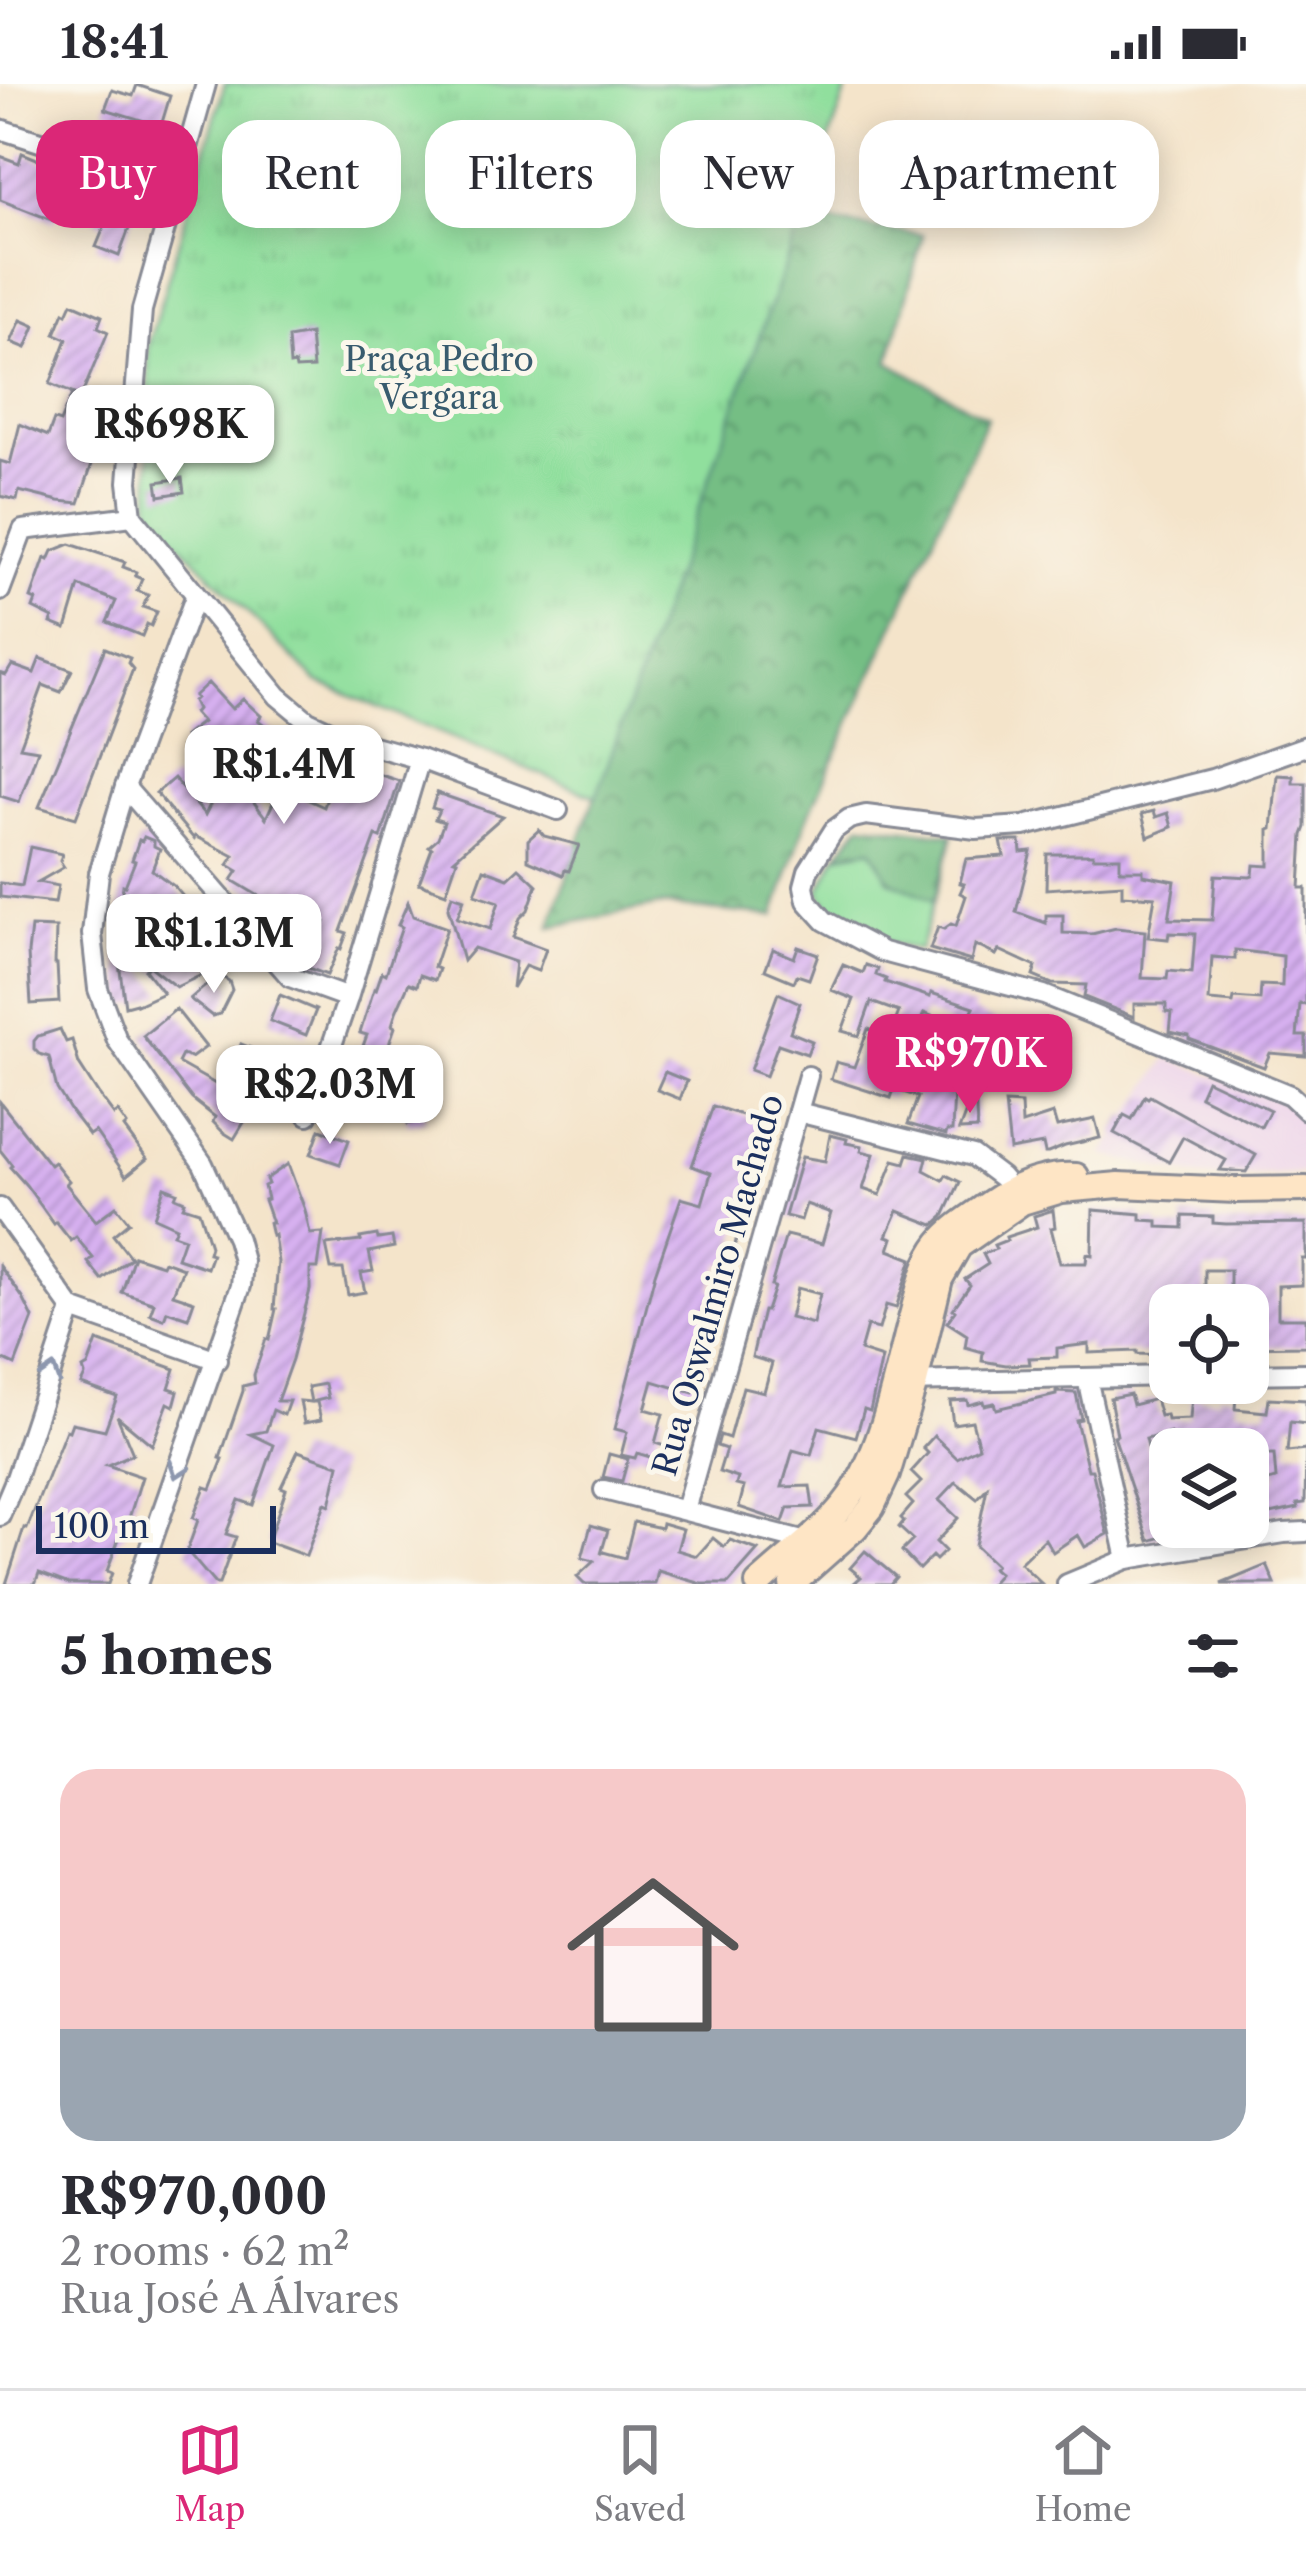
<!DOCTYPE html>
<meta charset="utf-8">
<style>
:root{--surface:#fff;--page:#f7f7f7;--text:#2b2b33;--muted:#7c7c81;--line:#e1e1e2;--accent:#db2777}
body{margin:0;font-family:"Libre Caslon Text",serif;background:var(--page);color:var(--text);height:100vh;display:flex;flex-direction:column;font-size:45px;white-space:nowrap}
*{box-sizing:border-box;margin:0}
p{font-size:39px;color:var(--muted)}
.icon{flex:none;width:66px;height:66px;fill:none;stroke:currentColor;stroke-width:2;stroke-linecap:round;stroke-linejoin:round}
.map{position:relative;height:1500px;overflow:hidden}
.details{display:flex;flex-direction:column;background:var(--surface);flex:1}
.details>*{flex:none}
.guide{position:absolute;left:36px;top:36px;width:1236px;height:108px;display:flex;gap:24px}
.buttons{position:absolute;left:1149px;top:1200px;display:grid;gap:24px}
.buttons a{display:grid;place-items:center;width:120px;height:120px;border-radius:24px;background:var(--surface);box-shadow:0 6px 30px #0003;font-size:60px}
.scale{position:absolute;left:36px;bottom:30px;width:240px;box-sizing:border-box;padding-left:12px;border:6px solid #1b2f5e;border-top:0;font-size:33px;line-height:42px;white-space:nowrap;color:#1b2f5e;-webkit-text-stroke:9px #fbf7ec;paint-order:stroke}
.price{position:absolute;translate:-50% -102px;padding:0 27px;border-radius:24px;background:#fff;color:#222;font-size:39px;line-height:78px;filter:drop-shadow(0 3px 6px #0008)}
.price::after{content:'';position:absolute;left:50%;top:72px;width:36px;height:27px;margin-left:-18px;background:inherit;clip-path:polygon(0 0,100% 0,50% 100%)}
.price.selected{background:var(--accent);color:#fff}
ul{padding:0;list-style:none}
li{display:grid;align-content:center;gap:24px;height:636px;padding:0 60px}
li span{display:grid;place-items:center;height:372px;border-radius:36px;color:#555}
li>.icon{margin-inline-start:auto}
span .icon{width:216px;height:216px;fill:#fffc;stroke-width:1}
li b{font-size:51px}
h2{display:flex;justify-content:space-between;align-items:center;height:144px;padding:0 60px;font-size:51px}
.pill{padding:0 42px;border-radius:36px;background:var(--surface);box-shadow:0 6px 30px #0003;font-size:42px;line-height:108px}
.pill.selected{background:var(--accent);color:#fff}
.status{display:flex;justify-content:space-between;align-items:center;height:84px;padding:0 60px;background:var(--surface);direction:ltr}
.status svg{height:33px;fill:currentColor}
.tab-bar{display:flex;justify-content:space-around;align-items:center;height:168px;border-top:3px solid var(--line);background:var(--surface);font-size:33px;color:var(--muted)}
.tab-bar a{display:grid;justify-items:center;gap:6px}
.tab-bar .selected{color:var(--accent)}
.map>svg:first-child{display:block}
.built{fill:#ecd1ea}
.grass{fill:#90df9d;stroke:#56877e;stroke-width:3}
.forest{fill:url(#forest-crowns);stroke:#487671;stroke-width:3}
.park{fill:url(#park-tufts);stroke:#56877e;stroke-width:3}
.building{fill:url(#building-hatch);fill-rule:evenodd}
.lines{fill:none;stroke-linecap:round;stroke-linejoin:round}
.street-casing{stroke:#888a94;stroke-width:24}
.secondary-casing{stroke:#888a94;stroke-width:30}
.street{stroke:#fff;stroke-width:18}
.secondary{stroke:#fee5c5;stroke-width:24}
.oneway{stroke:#8d97ae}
.labels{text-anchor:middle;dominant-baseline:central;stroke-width:10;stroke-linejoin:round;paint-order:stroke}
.park-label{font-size:33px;fill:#385b6e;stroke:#fbf7ec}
.street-label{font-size:33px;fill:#1b2f5e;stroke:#fbf7ec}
</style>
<div class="status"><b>18:41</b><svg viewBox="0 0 49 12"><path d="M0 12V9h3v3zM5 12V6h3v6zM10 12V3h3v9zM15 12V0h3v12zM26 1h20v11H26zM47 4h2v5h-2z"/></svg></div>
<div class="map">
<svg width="1306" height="1500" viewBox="0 0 1306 1500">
<defs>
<pattern id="forest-crowns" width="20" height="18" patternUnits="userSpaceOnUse" patternTransform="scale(3)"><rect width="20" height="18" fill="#74be84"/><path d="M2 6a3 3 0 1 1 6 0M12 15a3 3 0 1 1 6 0" fill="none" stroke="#5e9b6f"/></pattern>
<pattern id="park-tufts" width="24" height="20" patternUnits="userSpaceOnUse" patternTransform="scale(3)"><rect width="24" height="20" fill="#90df9d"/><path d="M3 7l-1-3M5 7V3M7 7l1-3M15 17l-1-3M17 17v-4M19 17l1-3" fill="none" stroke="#7cc08a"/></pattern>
<pattern id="building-hatch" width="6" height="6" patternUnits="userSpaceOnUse" patternTransform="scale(3)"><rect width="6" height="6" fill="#d7b0f0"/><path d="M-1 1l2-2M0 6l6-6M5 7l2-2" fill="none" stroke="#ae90c6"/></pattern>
</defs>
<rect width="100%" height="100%" fill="#fbf7ec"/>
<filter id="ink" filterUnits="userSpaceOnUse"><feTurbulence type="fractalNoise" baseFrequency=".00833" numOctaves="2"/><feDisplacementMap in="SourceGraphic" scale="24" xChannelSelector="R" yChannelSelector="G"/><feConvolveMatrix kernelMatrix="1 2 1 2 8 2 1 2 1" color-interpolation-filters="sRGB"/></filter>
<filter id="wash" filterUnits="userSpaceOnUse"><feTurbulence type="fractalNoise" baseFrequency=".004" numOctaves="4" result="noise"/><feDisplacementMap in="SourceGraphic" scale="48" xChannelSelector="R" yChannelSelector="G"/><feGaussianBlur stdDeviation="2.7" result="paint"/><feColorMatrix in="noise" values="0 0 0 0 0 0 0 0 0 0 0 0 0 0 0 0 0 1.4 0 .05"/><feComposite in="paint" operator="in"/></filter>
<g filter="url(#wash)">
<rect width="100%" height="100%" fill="#f4e4ca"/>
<!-- built -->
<path class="built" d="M1167,974L1294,1022L1306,1042V1089L1202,1093L1103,1071Z"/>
<!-- grass -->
<path class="grass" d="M861,740L953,751L919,867L885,858L836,834L819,807L837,771Z"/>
<!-- forest -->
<g class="forest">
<path d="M369,0H739L802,133L923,151L889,278L987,334L806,737L774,832L660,821L550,843L595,712Z"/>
<path d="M861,740L953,751L934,817L889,796L872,765L838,771Z"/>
</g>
<!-- park -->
<path class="park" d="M225,0H849L596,713L317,598L150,430L148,262Z"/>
<g id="blocks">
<!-- building -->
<g class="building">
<path d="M137,1L170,12L161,42L105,25L112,6L133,12Z"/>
<path d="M63,39L79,48L72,61L56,51Z"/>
<path d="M107,46L154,64L129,126L135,128L119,172L96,163L105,141L96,137L110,93L103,90L108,78L97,74Z"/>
<path d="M22,69L62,85L61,89L68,92L62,108L71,110L66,125L59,123L54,137L0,116V72L19,79Z"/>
<path d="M72,219L102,232L98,243L108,248L81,313L50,300L67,255L55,250L64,228L67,230Z"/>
<path d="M21,236L35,242L26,264L11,258Z"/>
<path d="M310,250L313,284L296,285L295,280L290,281L288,254Z"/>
<path d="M72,310L97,320L88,343L101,348L90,376L93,377L79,419L59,417L19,407L17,416L0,412V377L10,380L20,340L48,352L54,336L60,338Z"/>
<path d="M182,394L184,408L159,412L157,398Z"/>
<path d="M70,460L125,478L123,483L136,488L135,492L142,495L137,507L148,511L143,523L157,528L151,542L147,540L142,552L107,538L116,517L79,502L66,545L51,539L53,534L33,524L36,516L31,514L45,474L49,476L53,467Z"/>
<path d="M105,564L130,574L128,579L133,585L76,734L39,723Z"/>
<path d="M40,574L72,586L61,608L43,601L20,663L38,666L19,718L0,712V589L6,591L12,581L34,589Z"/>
<path d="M208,599L232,625L243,615L261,632L258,636L277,651L273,657L294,670L286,682L309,693L300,712L324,723L336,688L342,682L347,684L348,680L399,697L381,754L376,752L341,847L347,849L341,865L339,864L327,891L308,884L299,878L302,873L284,866L290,851L316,861L325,838L299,828L300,825L297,827L289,824L284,837L269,849L255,832L258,830L255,826L262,814L232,796L238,787L228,781L234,772L195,752L194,755L156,709L174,694L205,731L228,685L266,734L280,704L251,685L259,675L240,658L226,669L210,659L220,673L202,688L181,663L188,657L184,652L202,638L194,629L197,625L193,617L196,614L194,612Z"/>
<path d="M1277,691L1293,692V699H1306V743L1303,751L1300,804H1306V921L1300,920L1297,952H1306V972L1270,969L1264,983L1189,955V952L1170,948L1172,929L1166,928V920H1134V933L1084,913L1086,901L1052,900L1033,892L1036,883L999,866L996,871L975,861L971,877L930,865L938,843L944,845L951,840L956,842L966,812L960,809L964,800L960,799L966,775L1004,772L1001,757H1020L1021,768L1031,767L1016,828L1046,839V831H1063V849L1092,850L1116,844L1145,847L1142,894L1167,895L1168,887L1192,889L1195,850L1169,849L1168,855L1148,853L1155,813L1122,811V800L1046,805L1047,770H1093V773H1120V786H1143V791L1175,797L1169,835L1212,836L1215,791L1250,793L1253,792L1254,781L1269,782V746L1272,745ZM1235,866L1283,872L1282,902L1261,901L1260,916L1234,914L1233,919L1209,917L1212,873L1235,875Z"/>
<path d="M437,709L503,732L454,775L457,776L446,809L419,799L432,764L429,762L438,754L444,738L435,735L439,726L432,724Z"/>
<path d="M1154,727L1156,733L1168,729L1172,743L1148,753L1142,730Z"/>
<path d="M539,746L544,752L579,761L569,787L565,786L563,791L528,776V756Z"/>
<path d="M144,753L154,757V762L160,765L152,786L174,802L204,837L200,842L225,862L208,888L176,903L149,882L145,886L163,909L137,921L136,919L125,922L118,872L121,817L123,801L125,802L135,777L132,776L139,756L142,757Z"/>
<path d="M30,763L62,770L60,777L64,783L38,798L58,802L55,819L0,813V799L22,802Z"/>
<path d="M519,784L537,801L528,826L520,834L513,853L546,865L538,887L525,882L512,904L515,878L474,864L463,877L448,824L452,811L464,815L457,834L490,845L499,818L475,810L484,785L508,794Z"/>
<path d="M408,818L413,832L447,844L434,883L439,885L435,896L420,891L417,902L409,899L396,928L392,941L395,943L386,969L363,962L367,951L360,949L374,905L376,906L382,888L386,890L402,843L398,841Z"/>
<path d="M31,843L56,844L55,880H57L59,918L31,920L28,869Z"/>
<path d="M798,863L818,870L809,895L797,891L794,898L765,886L773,865L794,874Z"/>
<path d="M843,881L863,889L866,881L878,885L876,891L886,895L885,898L930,913L931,909L974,923L972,927L999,939L996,946L1019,954L1027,946L1071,981L1058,998L1045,988L1038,997L986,974L991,959L967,948L961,963L953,959L944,983L955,987L952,1047H947L946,1051L908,1040L918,1013L894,1005L891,1014L831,995L836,978L854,983L868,945L889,952L880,979L902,987L908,969L931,978L949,939L924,929L912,959L890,951L899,928L871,918L859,952L842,947L854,915L831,906Z"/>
<path d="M218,891L229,897L232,906L220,930L212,932L190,915Z"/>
<path d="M778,909L800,919L790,948L812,957L807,970L778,960L766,992L750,986Z"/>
<path d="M280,911L316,926L306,951L270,937Z"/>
<path d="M176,925L206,963L191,974L182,971L178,979L249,1019L244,1027L249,1030L234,1055L223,1048L213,1038L215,1033L192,1015L143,952Z"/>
<path d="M60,945L66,958L72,956L79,980L99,1011L114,1031L118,1028L127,1041L124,1044L147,1075L126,1092L95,1047L89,1051L72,1029L57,1005L49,973L39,970L34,965V957L38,952Z"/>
<path d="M241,960L297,983L288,1008L231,988Z"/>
<path d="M380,972L409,984L437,979L440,993L429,996L432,1015L421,1017L425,1036L408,1040L397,982L384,1018L369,1012Z"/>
<path d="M665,988L687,997L680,1015L657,1006Z"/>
<path d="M1207,996L1270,1026L1261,1043L1200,1012Z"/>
<path d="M975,1004L977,1045L959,1046Z"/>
<path d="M1145,1012L1148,1014L1150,1012L1256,1071L1246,1088L1220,1086L1226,1076L1183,1053L1169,1078L1114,1049L1124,1031L1132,1035Z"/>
<path d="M0,1018L50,1081L54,1078L69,1097L66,1100L96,1137L116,1122L129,1138L113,1151L131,1174L102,1196L88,1178L93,1174L76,1153L71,1157L56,1138L54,1140L26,1101L10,1083L12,1081L0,1066Z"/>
<path d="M1005,1019L1021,1020L1022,1040L1053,1030L1057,1043L1095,1035L1100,1054L1065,1062L1048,1069H1045L1043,1060L1010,1066Z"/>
<path d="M713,1022L770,1040L764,1059L768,1060L744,1132L742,1131L730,1182L720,1179L711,1205L722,1208L715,1233L707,1231L700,1262L711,1266L705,1284L701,1283L693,1309L653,1297L645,1325L663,1330L655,1359L677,1366L673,1380L637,1369L635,1374L621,1371L627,1348L615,1345L655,1190L681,1114L702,1120L711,1089L692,1082Z"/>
<path d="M320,1045L349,1056L340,1080L311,1070Z"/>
<path d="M830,1051L847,1055L846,1059L862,1062L861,1067L874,1070L863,1105L880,1111L894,1076L905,1079L908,1070L927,1074L924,1086L943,1096L946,1091L960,1098L944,1132L934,1141L898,1127L887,1152L893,1154L889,1166L912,1175L896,1224L886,1221L879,1245L867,1242L860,1267L882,1274L870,1327L864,1325L856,1353L819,1343L811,1371L793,1366L782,1403L810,1402L813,1423L788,1424L783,1438L739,1423L744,1403L736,1401L738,1394L719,1388L726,1365L717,1362L720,1351L729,1354L743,1303L764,1308L772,1279L752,1273L763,1227H766L774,1203L771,1202L786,1151L822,1160L831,1129L806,1120L801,1136L785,1132L802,1073L825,1077ZM797,1204L820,1210L813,1240L790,1234Z"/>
<path d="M288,1080L305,1126L310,1150L323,1149L318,1184H310V1206L292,1275L277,1317H289L284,1331L273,1326L266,1347L251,1350L274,1361L253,1421L239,1416L226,1450L236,1453L219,1500H215L187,1467L198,1436L193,1434L205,1403L211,1405L223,1375L220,1374L243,1307V1302L255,1299L254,1291L266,1255L269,1256L276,1225H274L278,1178L274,1151L272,1152L269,1139H272L264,1116L267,1115L264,1102L268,1100L266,1095Z"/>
<path d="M164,1103L177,1108L175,1113L185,1117L183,1122L199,1127L210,1162L208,1169L212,1170L207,1184L177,1174L184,1154L173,1150L176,1143L154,1133Z"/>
<path d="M1053,1126L1055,1143L1051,1144L1060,1179H1086L1087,1170L1092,1171L1093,1126L1141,1130V1136L1158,1137V1143L1183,1144V1132L1213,1133V1139L1226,1140L1306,1139V1175H1302V1201L1278,1202V1234H1306V1262L1248,1263V1221H1230V1186H1205V1221H1170V1271L1137,1270V1267L1089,1269V1260L1057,1264V1273L1029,1274L1030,1280L1006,1281L982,1277L983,1268L965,1263L967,1251L947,1238L955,1227L953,1225L970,1201L965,1195L988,1180L983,1170L996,1165L994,1161L1007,1156L1006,1153L1037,1143L1034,1132Z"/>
<path d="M377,1151L378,1155L392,1153L394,1163L369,1168L373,1187L361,1189L365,1208L348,1211L343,1185H331L326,1161L361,1157L360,1154Z"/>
<path d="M134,1172L162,1181L164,1177L183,1184L173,1210L194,1217L188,1234L167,1227L164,1235L150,1230L154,1219L122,1208Z"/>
<path d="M0,1182L23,1214L33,1234L15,1281L0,1274Z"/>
<path d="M97,1257L175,1285L169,1304L178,1307L174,1322L168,1319L152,1361L117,1332L133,1370L107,1381L142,1393L123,1453L120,1452L107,1487L112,1489L108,1500H69L39,1489L35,1500H6L24,1444L27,1445L66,1346L69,1347L72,1339L105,1346L117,1313L81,1300L85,1291L83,1285L88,1282Z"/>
<path d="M325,1300L328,1314L312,1318H317L321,1336L304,1339L300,1317L311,1318L308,1303Z"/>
<path d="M1056,1308L1076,1309L1081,1335L1076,1336L1088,1386H1092L1108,1450L1085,1463L1078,1451L1053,1468L1045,1455L1020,1479L1042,1500H990L999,1490L992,1484L995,1481L975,1462L987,1404L977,1415L956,1398L939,1416L958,1434L936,1458L945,1467L936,1476L932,1472L919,1485L902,1467L913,1456L899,1443L904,1437L901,1434L913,1420L906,1413L921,1398L911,1388L928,1369L923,1364L934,1352L957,1374L979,1363L972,1337L953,1340L950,1317L967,1316L968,1321L983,1317L984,1321L994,1319L996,1325L1056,1311Z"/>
<path d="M1130,1310L1133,1321L1155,1315L1160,1332L1166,1331L1167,1336L1190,1335L1192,1313L1218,1316L1219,1311L1236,1312L1235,1325L1267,1328L1269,1314L1306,1316V1340L1290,1338L1287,1368L1306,1366L1305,1419L1297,1420L1298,1424L1257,1433L1250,1402L1276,1395L1274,1371H1248V1365H1175L1170,1349L1146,1355L1159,1409L1170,1406L1169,1451L1149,1457L1114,1352L1117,1351L1110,1314Z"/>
<path d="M298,1367L339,1381L330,1421L325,1419L306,1472L268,1458L286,1405L281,1403Z"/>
<path d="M609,1370L628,1375L622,1397L603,1393Z"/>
<path d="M634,1438L661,1444L662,1439L683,1445L677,1466L697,1472L713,1454L724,1463L730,1456L758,1466L728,1500H702L658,1487L655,1500H584L577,1493L594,1477L582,1474L591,1441L608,1446L601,1470L603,1468L625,1474Z"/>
<path d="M865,1467L896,1493L890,1500H853L861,1493L850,1484Z"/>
<path d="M1267,1481L1275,1500H1221Z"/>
</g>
</g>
</g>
<g filter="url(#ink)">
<use href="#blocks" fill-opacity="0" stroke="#888a94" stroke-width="3"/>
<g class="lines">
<!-- street casing -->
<g class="street-casing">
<g id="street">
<path d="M206,0L142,226L128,398L132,432L278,612L308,637L345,654L420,675L558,726"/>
<path d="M0,45L46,60"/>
<path d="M0,507L23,446L132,432"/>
<path d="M1306,662L1212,695L1024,742L976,745L866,731L849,735L834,746L808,787L804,802L807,817L825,837L883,868L1044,911L1290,1011L1306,1026"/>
<path d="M125,703L290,893L348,914"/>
<path d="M798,1028L973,1072L1001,1093L1018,1113"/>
<path d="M308,1031L348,914L420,675"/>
<path d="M0,1124L72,1225L217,1276"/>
<path d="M1248,1290L1306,1289"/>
<path d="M1087,1294L1127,1475"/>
<path d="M905,1298L1170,1292"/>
<path d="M604,1406L814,1460"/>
<path d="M685,1426L808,992"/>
<path d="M0,1432L16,1394L72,1225"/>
<path d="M137,1500L241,1202L243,1177L237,1155L203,1080L117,956L98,905L92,850L99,789L125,703L195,513"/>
<path d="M1067,1500L1127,1475L1284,1449L1306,1448"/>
</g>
</g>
<!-- secondary casing -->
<g class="secondary-casing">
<g id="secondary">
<path d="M758,1500C789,1471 835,1439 856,1403C887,1351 897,1286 913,1228C919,1205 925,1178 940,1159C953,1143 973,1131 990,1119C1016,1101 1044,1090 1076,1092"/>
<path d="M792,1500L855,1444L872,1423L887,1391L915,1298L940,1195L959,1162L1022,1118L1062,1106L1119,1101L1237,1106L1306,1105"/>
</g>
</g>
<!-- street -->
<use href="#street" class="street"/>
<!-- secondary -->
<use href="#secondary" class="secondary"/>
</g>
<!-- one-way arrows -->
<defs><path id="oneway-chevron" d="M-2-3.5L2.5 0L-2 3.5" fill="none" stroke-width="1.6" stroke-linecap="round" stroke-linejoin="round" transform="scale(3)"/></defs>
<g class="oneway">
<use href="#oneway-chevron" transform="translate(51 1289) rotate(-72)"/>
<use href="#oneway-chevron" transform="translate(178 1386) rotate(109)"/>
</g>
</g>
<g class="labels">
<!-- park labels -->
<g class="park-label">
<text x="439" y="275">Praça Pedro<tspan x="439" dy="38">Vergara</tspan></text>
</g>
<!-- street labels -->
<g class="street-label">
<text transform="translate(718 1201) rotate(-74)">Rua Oswalmiro Machado</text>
</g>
</g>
</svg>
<div class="buttons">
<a><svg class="icon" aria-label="locate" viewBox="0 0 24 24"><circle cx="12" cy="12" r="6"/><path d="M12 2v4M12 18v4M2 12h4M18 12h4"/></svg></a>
<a><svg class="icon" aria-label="layers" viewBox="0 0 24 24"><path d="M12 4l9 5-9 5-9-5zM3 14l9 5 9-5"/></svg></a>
</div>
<div class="scale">100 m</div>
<b class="price" style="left:170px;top:403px">R$698K</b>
<b class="price" style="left:284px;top:743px">R$1.4M</b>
<b class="price" style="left:214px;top:912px">R$1.13M</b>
<b class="price selected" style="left:970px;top:1032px">R$970K</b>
<b class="price" style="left:330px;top:1063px">R$2.03M</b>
<div class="guide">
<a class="pill selected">Buy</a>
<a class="pill">Rent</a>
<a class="pill">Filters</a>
<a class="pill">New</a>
<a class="pill">Apartment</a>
</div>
</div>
<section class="details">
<h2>5 homes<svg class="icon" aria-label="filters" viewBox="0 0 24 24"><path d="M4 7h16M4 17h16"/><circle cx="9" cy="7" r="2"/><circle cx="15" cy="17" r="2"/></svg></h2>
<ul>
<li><span style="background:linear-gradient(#f6c9c9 70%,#9aa5b1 0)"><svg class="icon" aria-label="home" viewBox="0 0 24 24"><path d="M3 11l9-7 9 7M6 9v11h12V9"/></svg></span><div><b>R$970,000</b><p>2 rooms · 62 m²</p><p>Rua José A Álvares</p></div></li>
</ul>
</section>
<nav class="tab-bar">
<a class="selected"><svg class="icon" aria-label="map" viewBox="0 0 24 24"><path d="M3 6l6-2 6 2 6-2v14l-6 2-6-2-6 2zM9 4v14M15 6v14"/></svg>Map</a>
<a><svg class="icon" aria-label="saved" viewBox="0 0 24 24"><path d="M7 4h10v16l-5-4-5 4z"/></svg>Saved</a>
<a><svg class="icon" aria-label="home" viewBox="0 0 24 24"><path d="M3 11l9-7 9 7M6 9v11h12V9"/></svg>Home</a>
</nav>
